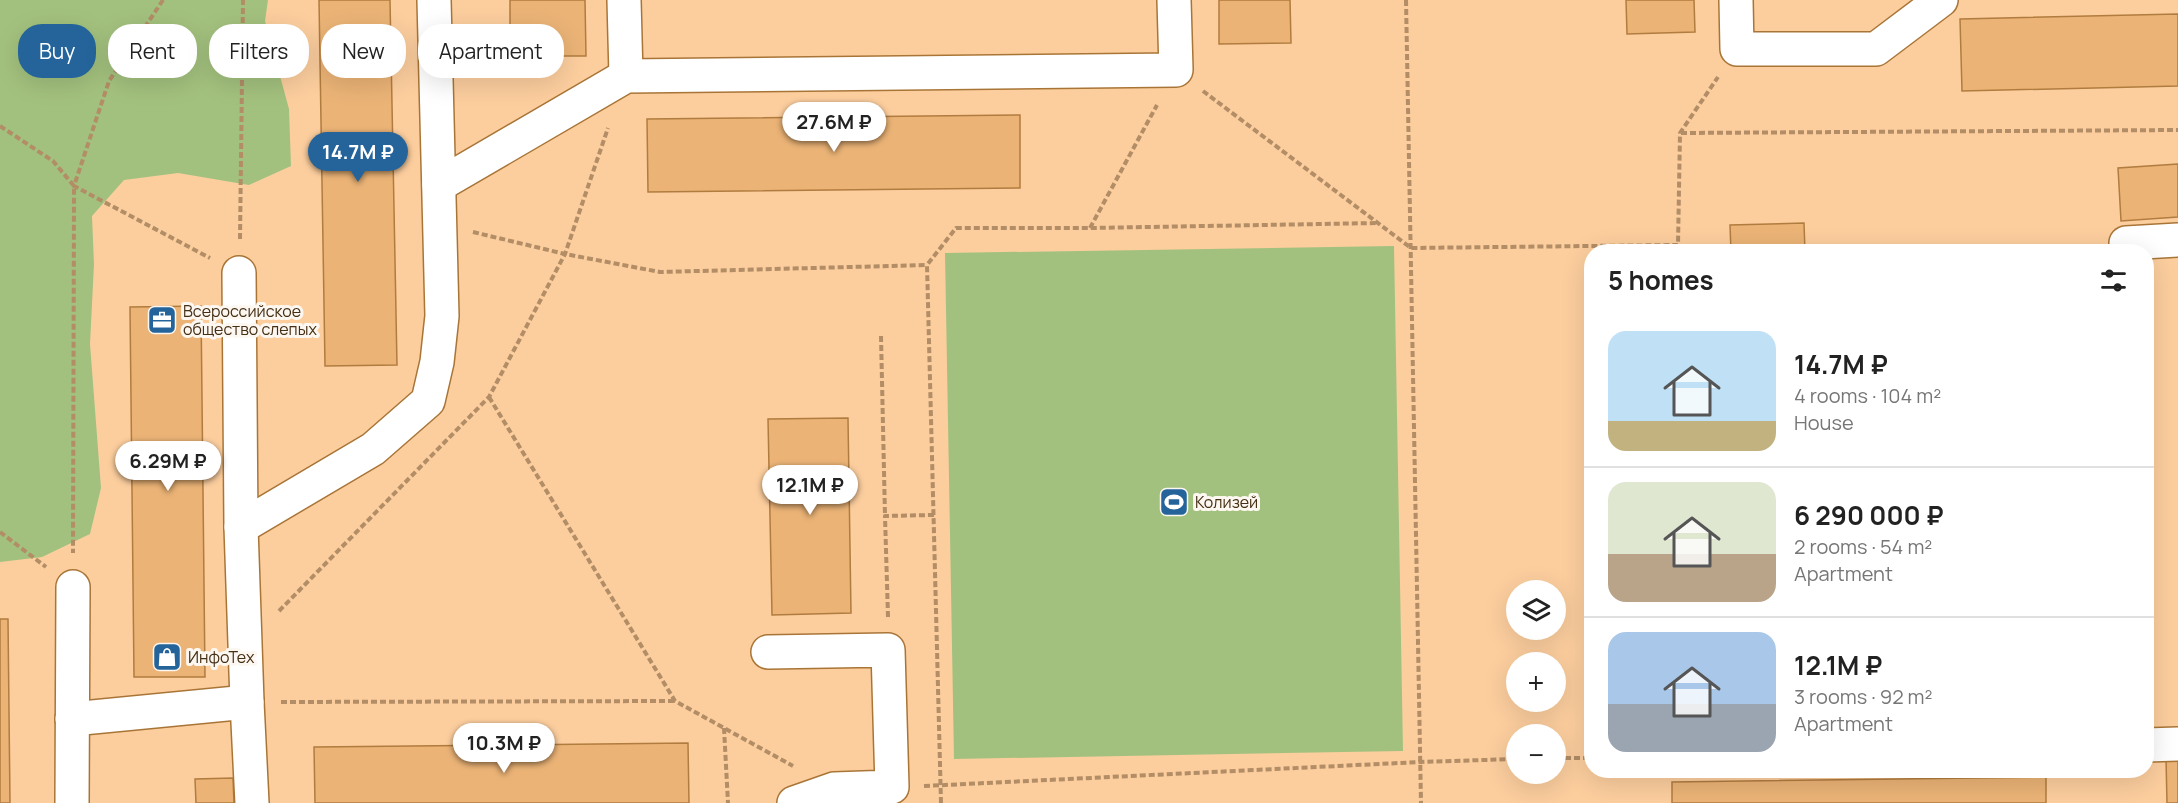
<!DOCTYPE html>
<meta charset="utf-8">
<style>
:root{--surface:#fff;--page:#f2f2f2;--text:#222;--muted:#767676;--line:#e0e0e0;--accent:#24649a}
body{margin:0;font-family:Manrope,sans-serif;background:var(--page);color:var(--text);height:100vh;display:flex;flex-direction:column;font-size:22px;white-space:nowrap}
*{box-sizing:border-box;margin:0}
p{font-size:20px;color:var(--muted)}
.icon{flex:none;width:33px;height:33px;fill:none;stroke:currentColor;stroke-width:2;stroke-linecap:round;stroke-linejoin:round}
.map{position:relative;flex:1;overflow:hidden}
.side{position:absolute;left:1584px;top:244px;width:570px;height:534px;display:flex;flex-direction:column;background:var(--surface);border-radius:24px;box-shadow:0 6px 24px #0002}
.side>*{flex:none}
.guide{position:absolute;left:18px;top:24px;width:570px;height:54px;display:flex;gap:12px}
.tools{position:absolute;left:1506px;top:580px;display:grid;gap:12px}
.tools a{display:grid;place-items:center;width:60px;height:60px;border-radius:50%;background:var(--surface);box-shadow:0 6px 24px #0002;font-size:30px}
.price{position:absolute;translate:-50% -51px;padding:0 14px;border-radius:21px;background:#fff;color:#222;font-size:20px;line-height:39px;filter:drop-shadow(0 2px 3px #0008)}
.price::after{content:'';position:absolute;left:50%;top:36px;width:18px;height:14px;margin-left:-9px;background:inherit;clip-path:polygon(0 0,100% 0,50% 100%)}
.price.active{background:var(--accent);color:#fff}
ul{padding:0;list-style:none}
li{display:flex;align-items:center;gap:18px;height:150px;padding:0 24px}
li+li{border-top:2px solid var(--line)}
li span{display:grid;place-items:center;flex:none;width:168px;height:120px;border-radius:18px;color:#555}
li>.icon{margin-inline-start:auto}
span .icon{width:72px;height:72px;fill:#fffc;stroke-width:1}
li b{font-size:26px}
h2{display:flex;justify-content:space-between;align-items:center;height:72px;padding:0 24px;font-size:26px}
.chip{padding:0 21px;border-radius:24px;background:var(--surface);box-shadow:0 6px 24px #0002;font-size:21px;line-height:54px}
.chip.active{background:var(--accent);color:#fff}
.map>svg:first-child{display:block}
.green{fill:#a3c17e}
.building{fill:#ebb376;stroke:#b17c3f;stroke-width:1.5}
.lines{fill:none;stroke-linecap:round;stroke-linejoin:round}
.minor-casing{stroke:#a97537;stroke-width:36}
.path{stroke:#b28d66;stroke-width:4;stroke-dasharray:6 3;stroke-linecap:butt}
.minor{stroke:#fff;stroke-width:33}
.labels{text-anchor:middle;dominant-baseline:central;stroke-width:6;stroke-linejoin:round;paint-order:stroke}
.poi-label{font-size:16px;fill:#452f15;stroke:#fdf7f1;text-anchor:start}
</style>
<div class="map">
<svg width="2178" height="803" viewBox="0 0 2178 803">
<rect width="100%" height="100%" fill="#fcce9e"/>
<!-- green -->
<g class="green">
<path d="M0,0H268L265,21L289,109L291,166L249,185L178,173L124,180L92,216L94,264L90,344L101,488L90,534L42,557L0,562Z"/>
<path d="M1394,246L1403,751L954,759L945,253Z"/>
</g>
<!-- building -->
<g class="building">
<path d="M319,0H390L397,365L325,366Z"/>
<path d="M510,0H585L586,56H510Z"/>
<path d="M1219,0H1290L1291,43L1219,44Z"/>
<path d="M1626,0H1694L1695,32L1627,34Z"/>
<path d="M2178,14V86L1962,91L1960,19Z"/>
<path d="M1020,115V188L648,192L647,119Z"/>
<path d="M2178,164V217L2121,221L2118,168Z"/>
<path d="M1804,223L1805,252H1731L1730,225Z"/>
<path d="M201,306L205,677H134L130,307Z"/>
<path d="M848,418L851,613L772,615L768,419Z"/>
<path d="M0,619H8L10,803H0Z"/>
<path d="M688,743L689,803H315L314,747Z"/>
<path d="M2166,759H2178V803H2167Z"/>
<path d="M2046,777V803H1672V782Z"/>
<path d="M233,778L234,803H196L195,779Z"/>
</g>
<g class="lines">
<!-- minor casing -->
<g class="minor-casing">
<g id="minor">
<path d="M624,0L626,76"/>
<path d="M1736,0L1737,49H1876L1941,0"/>
<path d="M439,185L626,76L1176,70L1174,0"/>
<path d="M2126,243L2178,240"/>
<path d="M241,527L373,449L428,401L437,362L442,316L434,0"/>
<path d="M768,652L888,650L892,787L834,789L794,803"/>
<path d="M247,702L252,803"/>
<path d="M72,719L247,702L241,527L239,273"/>
<path d="M2146,745L2178,744"/>
<path d="M72,803L73,587"/>
</g>
</g>
<!-- path -->
<g class="path">
<path d="M163,0L109,81L74,186L210,258"/>
<path d="M1406,0L1421,803"/>
<path d="M1203,91L1411,248L1678,245L1680,133L1718,77"/>
<path d="M0,126L53,161L74,186L73,553"/>
<path d="M1681,133L2178,130"/>
<path d="M1090,228L1157,105"/>
<path d="M473,232L565,254L660,272L927,265"/>
<path d="M240,239L243,0"/>
<path d="M1678,245V252"/>
<path d="M881,336L885,516"/>
<path d="M489,397L675,701L793,766"/>
<path d="M0,532L46,567"/>
<path d="M279,611L489,397L565,254L608,128"/>
<path d="M888,617L885,516L934,515"/>
<path d="M281,702L675,701"/>
<path d="M724,728L728,803"/>
<path d="M1556,758H1592"/>
<path d="M924,786L1420,762L1516,759"/>
<path d="M941,803L927,265L956,228H1090L1378,223"/>
</g>
<!-- minor -->
<use href="#minor" class="minor"/>
</g>
<!-- icons -->
<defs>
<g id="office-square" transform="scale(1.5)"><rect x="-9" y="-9" width="18" height="18" rx="4" fill="#24649a" stroke="#fdf7f1"/><path d="M-6-3h4V-5.5h4V-3h4V5H-6ZM-1-4.5V-3h2v-1.5ZM-6 0V1H6V0Z" fill="#fff"/></g>
<g id="stadium-square" transform="scale(1.5)"><rect x="-9" y="-9" width="18" height="18" rx="4" fill="#24649a" stroke="#fdf7f1"/><path d="M0-5a6.5 5 0 1 0 0 10a6.5 5 0 1 0 0-10ZM-3.5-1.8h7v3.6h-7Z" fill="#fff"/></g>
<g id="shop-square" transform="scale(1.5)"><rect x="-9" y="-9" width="18" height="18" rx="4" fill="#24649a" stroke="#fdf7f1"/><path d="M-5-2.5h2.3a2.7 3.5 0 0 1 5.4 0H5L5.5 6h-11ZM-1.5-2.5h3a1.5 2.3 0 0 0-3 0Z" fill="#fff"/></g>
</defs>
<g fill-rule="evenodd">
<use href="#office-square" x="162" y="320"/>
<use href="#stadium-square" x="1174" y="502"/>
<use href="#shop-square" x="167" y="657"/>
</g>
<g class="labels">
<!-- poi labels -->
<g class="poi-label">
<text x="183" y="311">Всероссийское<tspan x="183" dy="18">общество слепых</tspan></text>
<text x="1195" y="502">Колизей</text>
<text x="188" y="657">ИнфоТех</text>
</g>
</g>
</svg>
<div class="tools">
<a><svg class="icon" aria-label="layers" viewBox="0 0 24 24"><path d="M12 4l9 5-9 5-9-5zM3 14l9 5 9-5"/></svg></a>
<a>+</a>
<a>−</a>
</div>
<b class="price" style="left:834px;top:153px">27.6M ₽</b>
<b class="price active" style="left:358px;top:183px">14.7M ₽</b>
<b class="price" style="left:168px;top:492px">6.29M ₽</b>
<b class="price" style="left:810px;top:516px">12.1M ₽</b>
<b class="price" style="left:504px;top:774px">10.3M ₽</b>
<div class="guide">
<a class="chip active">Buy</a>
<a class="chip">Rent</a>
<a class="chip">Filters</a>
<a class="chip">New</a>
<a class="chip">Apartment</a>
</div>
<section class="side">
<h2>5 homes<svg class="icon" aria-label="filters" viewBox="0 0 24 24"><path d="M4 7h16M4 17h16"/><circle cx="9" cy="7" r="2"/><circle cx="15" cy="17" r="2"/></svg></h2>
<ul>
<li><span style="background:linear-gradient(#bfe0f5 75%,#c2b280 0)"><svg class="icon" aria-label="home" viewBox="0 0 24 24"><path d="M3 11l9-7 9 7M6 9v11h12V9"/></svg></span><div><b>14.7M ₽</b><p>4 rooms · 104 m²</p><p>House</p></div></li>
<li><span style="background:linear-gradient(#dfe7d0 60%,#b9a48a 0)"><svg class="icon" aria-label="home" viewBox="0 0 24 24"><path d="M3 11l9-7 9 7M6 9v11h12V9"/></svg></span><div><b>6 290 000 ₽</b><p>2 rooms · 54 m²</p><p>Apartment</p></div></li>
<li><span style="background:linear-gradient(#a9c7e8 60%,#9aa5b1 0)"><svg class="icon" aria-label="home" viewBox="0 0 24 24"><path d="M3 11l9-7 9 7M6 9v11h12V9"/></svg></span><div><b>12.1M ₽</b><p>3 rooms · 92 m²</p><p>Apartment</p></div></li>
</ul>
</section>
</div>
